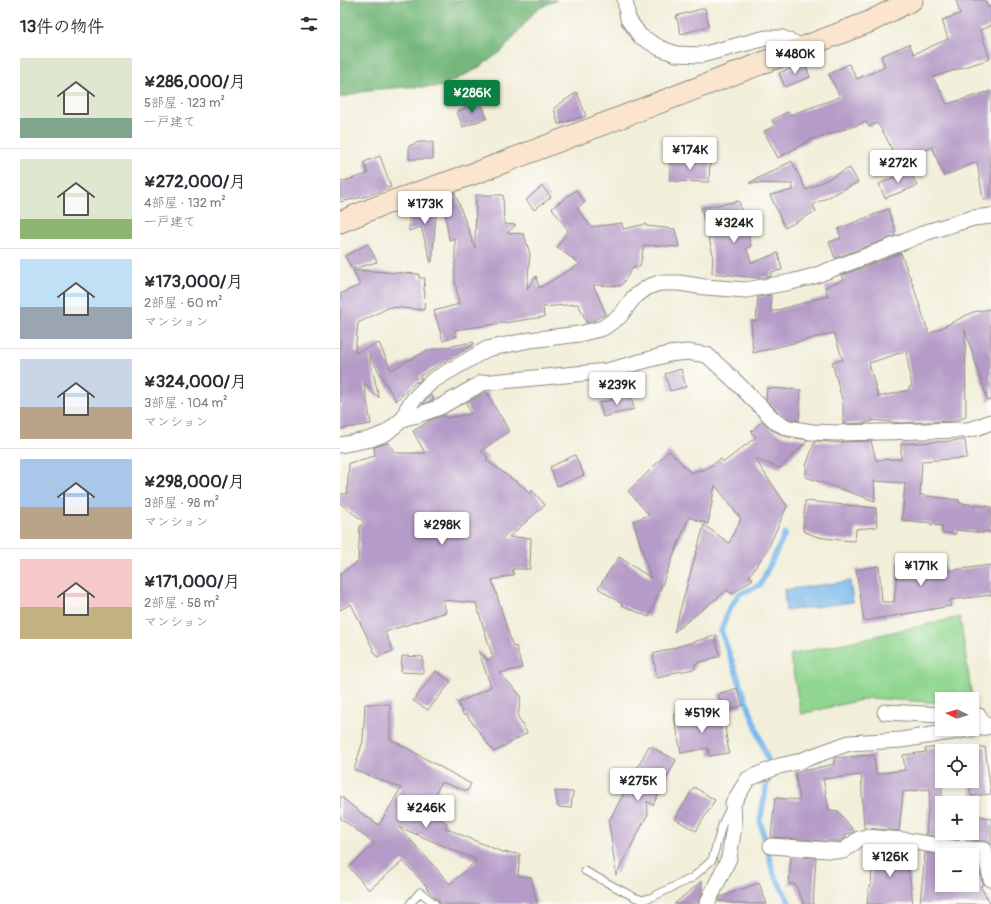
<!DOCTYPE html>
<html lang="ja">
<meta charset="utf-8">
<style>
:root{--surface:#fff;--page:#f2f2f3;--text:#2b2b33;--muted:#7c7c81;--line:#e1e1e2;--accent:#0b8043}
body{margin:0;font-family:Pangolin,"Klee One",sans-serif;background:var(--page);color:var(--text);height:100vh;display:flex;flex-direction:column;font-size:15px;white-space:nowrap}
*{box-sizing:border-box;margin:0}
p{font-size:13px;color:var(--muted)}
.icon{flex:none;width:22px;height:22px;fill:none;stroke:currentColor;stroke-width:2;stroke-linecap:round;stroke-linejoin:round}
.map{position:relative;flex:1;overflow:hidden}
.details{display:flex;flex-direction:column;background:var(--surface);width:340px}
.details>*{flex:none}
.needle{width:26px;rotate:275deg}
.controls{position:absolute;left:595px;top:692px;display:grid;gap:8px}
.controls a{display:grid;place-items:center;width:44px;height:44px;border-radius:0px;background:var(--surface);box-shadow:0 2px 6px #0003;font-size:20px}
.price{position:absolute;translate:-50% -34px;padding:0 9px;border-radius:4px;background:#fff;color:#222;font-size:13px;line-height:26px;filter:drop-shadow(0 1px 2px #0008)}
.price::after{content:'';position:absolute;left:50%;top:24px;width:12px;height:9px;margin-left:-6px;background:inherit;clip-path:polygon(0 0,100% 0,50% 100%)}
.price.current{background:var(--accent);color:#fff}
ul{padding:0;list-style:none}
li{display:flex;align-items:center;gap:12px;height:100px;padding:0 20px}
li+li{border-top:1px solid var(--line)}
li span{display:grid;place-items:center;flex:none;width:112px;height:80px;border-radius:0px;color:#555}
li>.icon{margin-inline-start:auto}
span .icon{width:48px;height:48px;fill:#fffc;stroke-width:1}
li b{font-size:17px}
h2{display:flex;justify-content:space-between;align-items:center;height:48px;padding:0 20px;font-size:17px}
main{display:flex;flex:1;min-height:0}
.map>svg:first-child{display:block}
.green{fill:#90d690;stroke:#5e805e}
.forest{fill:#74b77a;stroke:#507152}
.water{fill:#77b7eb;stroke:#51718b}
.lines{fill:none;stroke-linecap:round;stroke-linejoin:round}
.stream{stroke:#77b7eb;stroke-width:5.5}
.building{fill:#b59bc7;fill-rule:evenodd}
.lane-casing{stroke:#8e8c82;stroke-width:9}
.street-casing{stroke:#8e8c82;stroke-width:17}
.secondary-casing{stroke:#8e8c82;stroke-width:23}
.lane{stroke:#fff;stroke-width:7}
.street{stroke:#fff;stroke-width:15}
.secondary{stroke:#fbe5cf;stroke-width:21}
</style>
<main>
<section class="details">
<h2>13件の物件<svg class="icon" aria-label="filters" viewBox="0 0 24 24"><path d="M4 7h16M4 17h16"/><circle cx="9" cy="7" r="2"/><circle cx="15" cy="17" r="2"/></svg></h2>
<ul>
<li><span style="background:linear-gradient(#dfe7d0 75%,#7fa58c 0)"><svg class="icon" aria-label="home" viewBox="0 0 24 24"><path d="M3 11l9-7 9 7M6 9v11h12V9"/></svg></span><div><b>¥286,000/月</b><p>5部屋 · 123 m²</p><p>一戸建て</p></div></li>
<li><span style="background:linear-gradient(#dfe7d0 75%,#8fb573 0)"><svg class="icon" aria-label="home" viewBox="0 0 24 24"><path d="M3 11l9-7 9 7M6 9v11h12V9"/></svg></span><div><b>¥272,000/月</b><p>4部屋 · 132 m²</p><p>一戸建て</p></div></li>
<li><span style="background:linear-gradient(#bfe0f5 60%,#9aa5b1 0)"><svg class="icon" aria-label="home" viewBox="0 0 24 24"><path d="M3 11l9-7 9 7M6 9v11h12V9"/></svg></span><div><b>¥173,000/月</b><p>2部屋 · 60 m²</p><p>マンション</p></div></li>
<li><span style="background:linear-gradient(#c9d6e8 60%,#b9a48a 0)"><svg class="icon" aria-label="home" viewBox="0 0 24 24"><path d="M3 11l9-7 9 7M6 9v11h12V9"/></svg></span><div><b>¥324,000/月</b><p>3部屋 · 104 m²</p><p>マンション</p></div></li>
<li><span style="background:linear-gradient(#a9c7e8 60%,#b9a48a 0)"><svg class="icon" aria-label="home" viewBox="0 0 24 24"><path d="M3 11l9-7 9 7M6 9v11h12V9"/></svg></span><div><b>¥298,000/月</b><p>3部屋 · 98 m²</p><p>マンション</p></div></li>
<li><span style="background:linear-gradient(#f6c9c9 60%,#c2b280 0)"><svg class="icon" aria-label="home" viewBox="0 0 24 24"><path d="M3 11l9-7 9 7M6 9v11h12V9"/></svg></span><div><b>¥171,000/月</b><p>2部屋 · 58 m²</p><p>マンション</p></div></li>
</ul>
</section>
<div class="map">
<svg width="651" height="904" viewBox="0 0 651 904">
<rect width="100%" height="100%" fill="#fdfcf7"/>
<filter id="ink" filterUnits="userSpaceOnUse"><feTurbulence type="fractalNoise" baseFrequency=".025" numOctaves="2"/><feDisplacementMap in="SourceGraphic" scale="8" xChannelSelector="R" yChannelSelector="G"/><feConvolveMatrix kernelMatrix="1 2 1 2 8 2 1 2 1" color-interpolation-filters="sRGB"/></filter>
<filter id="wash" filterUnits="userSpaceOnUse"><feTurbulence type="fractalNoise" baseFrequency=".012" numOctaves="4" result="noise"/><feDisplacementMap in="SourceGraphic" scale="16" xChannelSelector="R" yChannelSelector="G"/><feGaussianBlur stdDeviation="0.9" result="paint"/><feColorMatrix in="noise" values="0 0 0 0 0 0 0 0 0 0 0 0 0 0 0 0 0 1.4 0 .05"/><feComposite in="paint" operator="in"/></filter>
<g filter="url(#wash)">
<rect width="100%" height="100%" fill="#f1eed9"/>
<!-- green -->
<path class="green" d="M620,617L633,705H632V699H602V703L529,698L461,714L450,655Z"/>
<!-- forest -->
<path class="forest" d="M0,0H217L197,9L162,51L135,70L100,87H67L28,90L0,98Z"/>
<!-- water -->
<path class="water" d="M510,581L513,602L446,611L444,590Z"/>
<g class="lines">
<!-- stream -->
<path class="stream" d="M445,534L420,585L399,594L388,611L381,631L430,766L420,821L433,872L450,904"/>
</g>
<g id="blocks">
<!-- building -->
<g class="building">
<path d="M616,0H645L648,8L651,7V26L640,30L650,59L593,77L607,104L651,91V198L643,199L637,162L604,176L592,147L558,163L545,135L537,123L529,127L526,122L475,139L474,138L438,158L424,131L435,126L432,120L448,112L450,115L500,97L489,74L509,64L517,79L545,67L541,56L569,44L574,54L608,39L602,20L620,14Z"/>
<path d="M365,8L369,26L341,34L336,16Z"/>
<path d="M465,63L470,77L445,87L439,73Z"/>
<path d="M237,92L246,116L218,124L214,108Z"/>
<path d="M140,101L147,118L123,127L117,112Z"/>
<path d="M79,142H93V159H69V146Z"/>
<path d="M40,156L51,187L27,196L0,202V182L28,174L24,162Z"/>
<path d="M330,161L370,162L369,182L330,181Z"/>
<path d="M452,161L466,190L510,168L518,182L473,205L476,211L445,228L430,195L453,190V184L409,183Z"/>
<path d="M570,170L577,186L545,198L539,184Z"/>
<path d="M202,186L211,197L194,210L186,200Z"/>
<path d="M236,190L245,202L237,208L251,227L282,223L283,229L306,224V226L335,229L339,247L304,245L300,267L294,266L281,286L253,285L266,314L248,323H247L238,304L203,307L204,317L115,330L117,336L103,341L94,311L119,304L115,280V238L109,240L103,198L115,193L135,248L136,195H163L164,224L176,225L167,233L184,234L190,254L187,289L196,276L199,288L240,264L217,247L228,230L212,208Z"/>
<path d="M399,201L411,246L406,249L412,263L438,253L442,270L431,272V276L419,278L372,273L373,254L361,208Z"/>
<path d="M97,203L92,262H91L81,227L69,231V213Z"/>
<path d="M548,209L556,232L554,233L555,236L495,258L489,242L501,238L498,229Z"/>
<path d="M28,244L37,262L12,269L5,256Z"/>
<path d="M561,253L569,276H570L589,334L633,312L651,309V400L648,401L625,330L626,417L614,421L561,423L532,420V422H526V423L503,424V403L492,362L503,360L494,333L413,353L411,321H416L418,297L431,295V312L488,296L485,287L504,280L502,275ZM566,351L572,387H569V390L538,397L529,363Z"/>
<path d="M13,270L79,274V278H85L84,291H85L84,310L50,307L18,323L15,353L39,343L51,370L86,351L133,342L134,344L80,376V378H82L77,383V381L56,401L29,355L39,398L24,383L31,424L0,429V294L20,285Z"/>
<path d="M341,369L346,387L330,391L325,374Z"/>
<path d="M427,388L461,390L459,421L451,419L441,415L426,400Z"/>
<path d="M146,392H147L159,415H160L169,431L141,451L148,458L146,460L186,489L190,494L192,490L205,505L169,537L191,538L190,569H172L174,575L152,580L173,647L176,646L182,668L160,673L181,696L178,717L187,733L154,752L126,714L124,716L118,703L151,687L138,650L147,660L153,658L136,603L103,600L106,612L45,632L53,651L37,657L11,604L0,610V574L18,562L20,526L24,522L0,503V494H7L9,463L35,456L34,447L48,443L56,453H85L73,431L88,422V421L104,415L106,418L131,414L126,403Z"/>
<path d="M91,395L94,400L83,404V403Z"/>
<path d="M291,395L294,409L263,417L259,403Z"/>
<path d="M422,421L432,430L444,436L468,440L440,468L415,459L447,506L427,551L409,576L413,579L392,594L387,590L334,632L364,525L389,543L401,519L375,485L368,524L349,517L309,617L281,605L282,604L258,588L279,557L311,578L293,521L309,515L288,491L303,477L329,451L351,473L361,469L362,471L381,459L384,462L416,437L411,432Z"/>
<path d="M625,440L627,458L582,461L580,495L619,500V503L651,507V532L644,531V533L616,530V534L602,533V526L591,525V523L562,520L565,483L534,481L535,501L466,477V466L475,441L502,443V442L531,441L536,460L561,459V444Z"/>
<path d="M235,455L244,475L217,486L210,467Z"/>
<path d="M465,501L536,508L537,527L516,529L515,541L500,540L478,537L463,531Z"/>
<path d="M603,556L606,571L651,565V595L610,600L611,606L524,621L516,570L539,566L542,602H554L558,563Z"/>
<path d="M377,635L375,638L380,656L355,664V669L331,673V675L317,678L313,654Z"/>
<path d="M62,656L83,657V673L61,672Z"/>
<path d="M96,671L111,682L88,710L73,701Z"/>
<path d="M397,688L403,705L384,712L378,694Z"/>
<path d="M25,704H50V739L131,784L127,791L101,782L88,811L107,823L105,828L162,852L180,854L178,876L191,877L197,904H100L98,900L86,888L87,887L63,861L29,890L9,867L35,844L0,818V796L21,813L39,825L61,788L14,770L23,741ZM59,827L137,860L110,884Z"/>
<path d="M352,712L353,720L383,715L389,753L369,756L368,748L341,753L334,715Z"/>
<path d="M309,746L336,760L313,805L307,801L308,814L276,875L269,821Z"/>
<path d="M602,746V837L586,835L590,789L563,792L559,831L524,828L521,775L483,779L489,810L498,811L514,831L512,833L506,834L505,838L502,841H482L431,837L435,798L460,800L455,773L494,764V758L534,755L536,774L565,770L563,755L586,752L585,749Z"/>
<path d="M645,747L651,794L631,796L629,781H632V748Z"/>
<path d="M354,787L375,800L356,831L335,819Z"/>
<path d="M215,791L233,792L231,808L218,807Z"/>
<path d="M632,813L651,819V845L649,843L645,841L632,840Z"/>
<path d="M532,847L566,850L573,904H527L529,886H531L533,854H532Z"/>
<path d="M585,853L602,855V885H632V858L637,859L642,881L644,885L640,886L651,904H580Z"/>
<path d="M451,856L476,858L473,904H464L455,884H449Z"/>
<path d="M362,881V894L358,904H334Z"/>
<path d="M419,883L427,904H401L378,901L380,897Z"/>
</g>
</g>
</g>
<g filter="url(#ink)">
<use href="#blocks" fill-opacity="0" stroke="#8e8c82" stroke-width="1"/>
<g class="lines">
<!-- lane casing -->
<g class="lane-casing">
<g id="lane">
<path d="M245,871L294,897L303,900L312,897L352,878L372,860L383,822L390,808"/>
<path d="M70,904L80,892L95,904"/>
</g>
</g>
<!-- street casing -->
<g class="street-casing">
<g id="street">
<path d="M285,0L288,19L300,36L320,48L336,54L361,55L426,38H442L463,47"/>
<path d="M64,418L67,409L73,400L92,381L147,349L190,340L239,334L263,328L280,316L294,297L308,287L319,283H339L365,287L406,290L451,282L474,276L566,241L587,232L633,218L651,216"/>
<path d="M0,445L31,439L46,433L64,418L78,415L100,407L142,383L267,371L329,354L347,352L367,355L393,379L436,422L448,428L472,432L498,433L626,430L636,428L651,422"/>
<path d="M545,712L602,715"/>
<path d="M632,716H639L645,726"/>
<path d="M632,729L651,726"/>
<path d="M431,846L503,851L519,839L526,837L563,840L613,848L644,850L651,879"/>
<path d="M367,904L389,858L394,826L393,803L408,779L439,766L457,762L509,743L561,740L629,729"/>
</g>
</g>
<!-- secondary casing -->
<g class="secondary-casing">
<path id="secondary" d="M0,222L39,206L141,171L529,22L572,0"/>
</g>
<!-- lane -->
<use href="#lane" class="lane"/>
<!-- street -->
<use href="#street" class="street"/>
<!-- secondary -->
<use href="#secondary" class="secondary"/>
</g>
</g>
</svg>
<div class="controls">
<a><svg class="needle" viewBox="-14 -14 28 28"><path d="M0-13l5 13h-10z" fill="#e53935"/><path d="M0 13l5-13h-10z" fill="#7c7c81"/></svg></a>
<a><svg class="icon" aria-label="locate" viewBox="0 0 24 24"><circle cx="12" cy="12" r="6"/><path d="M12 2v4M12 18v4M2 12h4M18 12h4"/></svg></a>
<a>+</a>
<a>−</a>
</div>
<b class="price" style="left:455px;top:75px">¥480K</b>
<b class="price current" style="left:132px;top:114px">¥286K</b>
<b class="price" style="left:350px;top:171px">¥174K</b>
<b class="price" style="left:558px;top:184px">¥272K</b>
<b class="price" style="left:85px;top:225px">¥173K</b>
<b class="price" style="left:394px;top:244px">¥324K</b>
<b class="price" style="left:277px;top:406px">¥239K</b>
<b class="price" style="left:102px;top:546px">¥298K</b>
<b class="price" style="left:581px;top:587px">¥171K</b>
<b class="price" style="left:362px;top:734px">¥519K</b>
<b class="price" style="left:298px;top:802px">¥275K</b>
<b class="price" style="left:86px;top:829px">¥246K</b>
<b class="price" style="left:550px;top:878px">¥126K</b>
</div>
</main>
